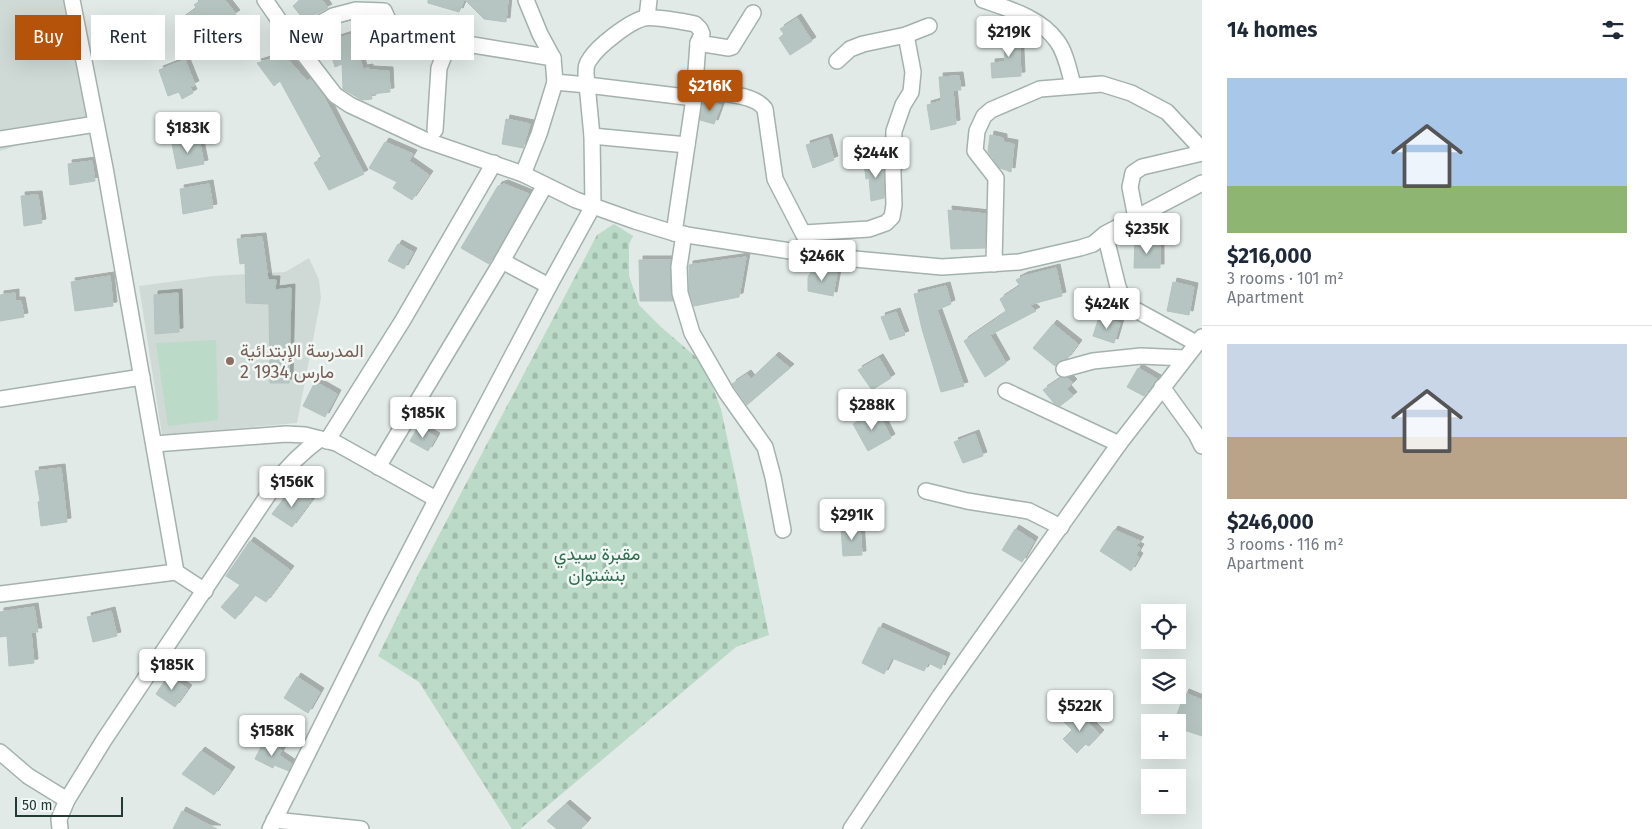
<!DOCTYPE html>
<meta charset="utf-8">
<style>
:root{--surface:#fff;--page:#f6f6f7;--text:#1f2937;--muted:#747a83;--line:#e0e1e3;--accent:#b45309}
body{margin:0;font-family:"Fira Sans",Vazirmatn,sans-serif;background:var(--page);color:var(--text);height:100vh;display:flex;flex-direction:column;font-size:19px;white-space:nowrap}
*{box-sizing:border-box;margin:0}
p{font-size:16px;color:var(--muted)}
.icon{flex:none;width:28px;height:28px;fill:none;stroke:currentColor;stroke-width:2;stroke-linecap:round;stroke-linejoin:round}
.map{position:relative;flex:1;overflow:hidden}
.drawer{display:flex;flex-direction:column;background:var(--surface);width:450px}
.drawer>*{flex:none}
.banner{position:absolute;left:15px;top:15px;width:475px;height:45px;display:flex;gap:10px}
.tools{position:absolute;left:1141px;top:604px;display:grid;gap:10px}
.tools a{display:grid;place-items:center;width:45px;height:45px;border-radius:0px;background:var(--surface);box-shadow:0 5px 20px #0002;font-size:25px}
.scale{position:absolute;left:15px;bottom:12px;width:108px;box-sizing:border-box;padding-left:5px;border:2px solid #223a36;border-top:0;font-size:14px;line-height:18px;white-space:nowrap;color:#223a36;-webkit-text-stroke:4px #f1f7f5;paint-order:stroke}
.price{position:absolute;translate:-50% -42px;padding:0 11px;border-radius:5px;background:#fff;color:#222;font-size:16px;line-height:32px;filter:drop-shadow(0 1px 2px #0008)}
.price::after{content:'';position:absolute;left:50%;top:30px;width:15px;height:11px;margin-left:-8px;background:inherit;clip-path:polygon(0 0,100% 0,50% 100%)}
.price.current{background:var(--accent);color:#fff}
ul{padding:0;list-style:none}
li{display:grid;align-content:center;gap:10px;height:265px;padding:0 25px}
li+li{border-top:1px solid var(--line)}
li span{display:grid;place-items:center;height:155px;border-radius:0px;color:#555}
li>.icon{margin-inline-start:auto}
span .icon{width:90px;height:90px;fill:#fffc;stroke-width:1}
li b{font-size:21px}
h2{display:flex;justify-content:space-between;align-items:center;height:60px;padding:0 25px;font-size:21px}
.chip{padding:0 18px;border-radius:0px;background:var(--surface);box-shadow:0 5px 20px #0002;font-size:18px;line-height:45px}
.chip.current{background:var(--accent);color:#fff}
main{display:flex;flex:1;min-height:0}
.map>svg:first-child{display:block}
.built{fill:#cfdad6}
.cemetery{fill:url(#cemetery-stones)}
.garden{fill:#bbdac7}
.building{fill:#b6c5c1;stroke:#b4c3bf;filter:url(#shadow)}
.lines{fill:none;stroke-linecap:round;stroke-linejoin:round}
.minor-casing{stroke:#a4b2ae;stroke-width:18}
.minor{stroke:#fff;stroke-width:15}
.education-dot{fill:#8d6e63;stroke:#f1f7f5;stroke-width:2}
.labels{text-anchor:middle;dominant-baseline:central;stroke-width:5;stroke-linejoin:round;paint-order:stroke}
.education-label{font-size:18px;fill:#785e54;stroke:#f1f7f5;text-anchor:start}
.park-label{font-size:18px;fill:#2f6e4f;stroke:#f1f7f5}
</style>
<main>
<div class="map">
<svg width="1202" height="829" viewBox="0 0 1202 829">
<defs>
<pattern id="cemetery-stones" width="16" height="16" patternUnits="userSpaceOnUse" patternTransform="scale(1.25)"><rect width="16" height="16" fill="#bbdac7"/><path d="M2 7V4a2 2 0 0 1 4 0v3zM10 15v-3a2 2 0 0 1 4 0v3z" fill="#a0bcac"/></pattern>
<filter id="shadow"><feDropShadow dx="4" dy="-4" stdDeviation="0" flood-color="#0004"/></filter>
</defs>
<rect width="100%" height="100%" fill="#e1eae7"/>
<!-- built -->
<g class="built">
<path d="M0,0H71L89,123L0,151Z"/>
<path d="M309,258L319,280L321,298L297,423L162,435L139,286L213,276L285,272Z"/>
</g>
<!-- cemetery -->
<path class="cemetery" d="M614,224L633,236L629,244V276L639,305L661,327L704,364L721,409L769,635L736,647L520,829H512L419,682L378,656L419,573L597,235Z"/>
<!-- garden -->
<path class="garden" d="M216,340L218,420L168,426L156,343Z"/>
<!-- building -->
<g class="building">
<path d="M201,0H225L236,14L190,44L175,24L197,8L194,5Z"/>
<path d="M300,0H322L328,8L304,20L293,6Z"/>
<path d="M428,0H464L459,12L428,3Z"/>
<path d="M465,0H508L506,22L484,19Z"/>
<path d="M797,18L812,41L790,55L779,38L784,34L780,29Z"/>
<path d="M1019,32L1021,76L992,78L991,63L1005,62L1004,33Z"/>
<path d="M352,34L363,69L369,68V70L389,71L390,92L371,94L372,99L362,100L343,89L342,64L335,67L327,42Z"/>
<path d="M284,55L307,81L311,79L322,93L364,174L329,190L314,163L322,158L280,81L274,86L257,63Z"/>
<path d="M185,60L195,85L190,87L193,93L182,99L179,92L168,96L159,70Z"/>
<path d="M959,76L961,90H953L956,124L931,130L927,105L941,101L939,77Z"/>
<path d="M703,101L721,105L714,124L700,120Z"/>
<path d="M506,119L530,124L523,148L502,144Z"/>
<path d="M990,135L1003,138V142L1014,144L1011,172L1000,168L988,152Z"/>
<path d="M828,138L834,160L813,168L806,145Z"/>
<path d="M199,139L204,164L177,169L172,144Z"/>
<path d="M385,142L413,154L409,161L429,175L412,200L393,188L397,182L369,168Z"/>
<path d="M884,160V198L871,201L869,178L866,179L864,163Z"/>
<path d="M92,161L95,181L70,185L68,164Z"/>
<path d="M209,184L213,208L183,214L180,189Z"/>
<path d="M504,184L529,194L489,264L461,248L498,186Z"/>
<path d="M38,195L42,223L24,226L21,196Z"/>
<path d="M948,210L986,214L985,248L951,249Z"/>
<path d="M262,237L268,280H276L275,290L291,288L289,383H270L269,304L246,303L245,263L240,264L237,239Z"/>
<path d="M1135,241H1160V268H1134Z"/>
<path d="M398,244L413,252L404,269L388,261Z"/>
<path d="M746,257L739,297L694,306L689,291V265Z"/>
<path d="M639,260H671V293L673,301H640Z"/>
<path d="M1056,268L1062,296L1029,305L1036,311L990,335L1006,363L985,377L964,341L1002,315V314L1006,311L1000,299L1020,286L1016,280L1024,276Z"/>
<path d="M813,269L837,273L833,296L808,291V277Z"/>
<path d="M110,276L113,306L75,311L71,282Z"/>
<path d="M1173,282L1194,287L1189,315L1167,311Z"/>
<path d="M946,286L951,304L937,310L964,386L941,392L922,329L914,294Z"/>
<path d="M15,293V301H21L24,317L0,321V295Z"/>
<path d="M178,293L179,332L155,334L154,295Z"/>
<path d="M896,312L905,335L890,340L881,317Z"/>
<path d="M1099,317L1120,323L1114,343L1093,336Z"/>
<path d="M1053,324L1078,344L1067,359L1058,362L1055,366L1033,348Z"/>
<path d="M775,356L790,368L747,405L732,384L747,374L751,379Z"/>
<path d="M879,358L891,378L872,390L858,370Z"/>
<path d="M1138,368L1157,379L1144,396L1127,387Z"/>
<path d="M1061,378H1068L1073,383L1067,389L1073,396L1060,406L1054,403L1043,390Z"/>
<path d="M314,384L321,385L337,394L325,417L303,406Z"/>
<path d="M877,410L891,438L868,451L853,424Z"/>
<path d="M418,427L436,437L428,451L410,441Z"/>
<path d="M975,434L983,456L963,463L954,442Z"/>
<path d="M61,468L67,522L41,526L38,502L40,501L35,471Z"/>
<path d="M291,489L312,500L292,527L272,514Z"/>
<path d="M860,526L862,555L843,556L841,528Z"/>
<path d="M1015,529L1034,541L1022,562L1002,550Z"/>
<path d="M1114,530L1140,541L1136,546L1140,548L1136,555L1139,557L1131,571L1100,551Z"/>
<path d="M250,541L290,570L266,602L255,595L235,619L221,607L240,585L226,576Z"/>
<path d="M34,607L38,632H31L34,663L9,666L7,636L0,637V612Z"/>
<path d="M111,611L117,636L93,642L87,617Z"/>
<path d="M879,627L946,657L941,669L928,663L924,671L892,658L884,674L862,663Z"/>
<path d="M168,676L188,689L175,707L156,694Z"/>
<path d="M297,677L320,692L308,713L284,698Z"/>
<path d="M1185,693L1202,700V736L1178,728V722H1174Z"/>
<path d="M1075,709L1100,734L1089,746L1085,744L1077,753L1063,739L1072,730L1063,721Z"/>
<path d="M264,741L282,750L279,755L292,764L289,771L274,765L273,768L255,759Z"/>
<path d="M201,751L231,771L214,795L182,774Z"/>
<path d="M566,804L587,822L581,829H557L547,821Z"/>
<path d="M182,811L217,829H173Z"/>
</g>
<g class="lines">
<!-- minor casing -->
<g class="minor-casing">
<g id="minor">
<path d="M72,0L105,168L176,572L205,591"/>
<path d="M265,0L292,39L335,95L350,105L425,140L523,174L576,200L635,221L674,233L822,256L942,267L1019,262L1080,248L1093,244L1105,234L1202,183"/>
<path d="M526,0L540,34L553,58"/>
<path d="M983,0C1009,9 1041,18 1057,41C1066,53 1069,71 1073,85"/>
<path d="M647,17L649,0"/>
<path d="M292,39L333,16L356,10L384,11L390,24L420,29L454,46"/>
<path d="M837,61L850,49L863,44L906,35L929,26"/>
<path d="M555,82L587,85L694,98"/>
<path d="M694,91C712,92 755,93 765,109L775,179L808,243"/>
<path d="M435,130L439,68L445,53L454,46L473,45L553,58L555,82L539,134L523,174"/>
<path d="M592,136L687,145"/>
<path d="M0,139L96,124"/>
<path d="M1136,218L1130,187L1133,173L1142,167L1202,153"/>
<path d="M674,233L694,98L698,43"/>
<path d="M804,233L869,229L886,223L892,217L894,205L893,173L894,131L903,105L911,92L913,72L906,35"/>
<path d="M684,234L679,267L680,293L692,333L726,392L765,447L773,477L783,530"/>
<path d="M1105,234L1118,287L1123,299L1128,305L1134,309L1196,343"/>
<path d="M502,261L549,286"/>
<path d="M994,264L996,178L975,151L977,131L984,116L991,110L1040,89L1102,84L1131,93L1167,112L1195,142L1202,152"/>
<path d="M1064,369L1093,361L1141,356L1185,358"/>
<path d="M1162,387L1196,434L1202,446"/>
<path d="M1006,391L1119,444"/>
<path d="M0,399L142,377"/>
<path d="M327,441L403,320L494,163"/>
<path d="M154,444L286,434L305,435L336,443L436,499"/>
<path d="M378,467L502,261L545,185"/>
<path d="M926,491L967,501L1029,511L1061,527"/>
<path d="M0,594L176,572"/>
<path d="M0,752L28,776L67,800"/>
<path d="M274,820L361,829"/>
<path d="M60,829L59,819L67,800L104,740L278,480C290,463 304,451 320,439"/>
<path d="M270,829L377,614L443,487L549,286L593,206L592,136L586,74C586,68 586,64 590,59C598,46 630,21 645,18C652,16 686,22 695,24L700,29L702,34L698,43L729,48L732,47L753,13"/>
<path d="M851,829L940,696L1119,444L1202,337"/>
</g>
</g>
<!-- minor -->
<use href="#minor" class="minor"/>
</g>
<!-- markers -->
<circle class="education-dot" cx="230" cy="361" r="5"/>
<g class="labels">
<!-- education labels -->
<g class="education-label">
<text x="240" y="351">المدرسة الإبتدائية<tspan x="240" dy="21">2 مارس 1934</tspan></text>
</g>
<!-- park labels -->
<g class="park-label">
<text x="597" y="554">مقبرة سيدي<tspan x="597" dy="21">بنشتوان</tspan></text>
</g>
</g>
</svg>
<div class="tools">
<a><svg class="icon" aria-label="locate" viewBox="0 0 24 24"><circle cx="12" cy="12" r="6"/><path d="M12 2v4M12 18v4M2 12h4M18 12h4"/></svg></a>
<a><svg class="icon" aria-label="layers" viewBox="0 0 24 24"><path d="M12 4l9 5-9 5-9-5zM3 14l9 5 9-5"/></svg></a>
<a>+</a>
<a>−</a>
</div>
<div class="scale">50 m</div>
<b class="price" style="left:1009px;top:58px">$219K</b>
<b class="price current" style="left:710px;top:112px">$216K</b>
<b class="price" style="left:188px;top:154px">$183K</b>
<b class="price" style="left:876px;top:179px">$244K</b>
<b class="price" style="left:1147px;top:255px">$235K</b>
<b class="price" style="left:822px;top:282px">$246K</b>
<b class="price" style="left:1107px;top:330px">$424K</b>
<b class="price" style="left:872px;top:431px">$288K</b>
<b class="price" style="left:423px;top:439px">$185K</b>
<b class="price" style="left:292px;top:508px">$156K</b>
<b class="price" style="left:852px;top:541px">$291K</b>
<b class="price" style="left:172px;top:691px">$185K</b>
<b class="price" style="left:1080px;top:732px">$522K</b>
<b class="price" style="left:272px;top:757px">$158K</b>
<div class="banner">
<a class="chip current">Buy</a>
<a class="chip">Rent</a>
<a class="chip">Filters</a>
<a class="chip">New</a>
<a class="chip">Apartment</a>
</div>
</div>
<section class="drawer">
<h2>14 homes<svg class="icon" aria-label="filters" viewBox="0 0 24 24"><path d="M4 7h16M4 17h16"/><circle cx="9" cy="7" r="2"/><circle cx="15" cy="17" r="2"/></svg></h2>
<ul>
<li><span style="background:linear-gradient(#a9c7e8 70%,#8fb573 0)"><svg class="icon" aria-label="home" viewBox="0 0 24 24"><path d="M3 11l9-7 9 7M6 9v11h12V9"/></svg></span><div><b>$216,000</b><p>3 rooms · 101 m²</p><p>Apartment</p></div></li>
<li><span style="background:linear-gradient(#c9d6e8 60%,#b9a48a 0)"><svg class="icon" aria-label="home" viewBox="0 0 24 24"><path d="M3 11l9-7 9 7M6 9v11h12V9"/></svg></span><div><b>$246,000</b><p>3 rooms · 116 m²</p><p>Apartment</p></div></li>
</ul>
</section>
</main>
